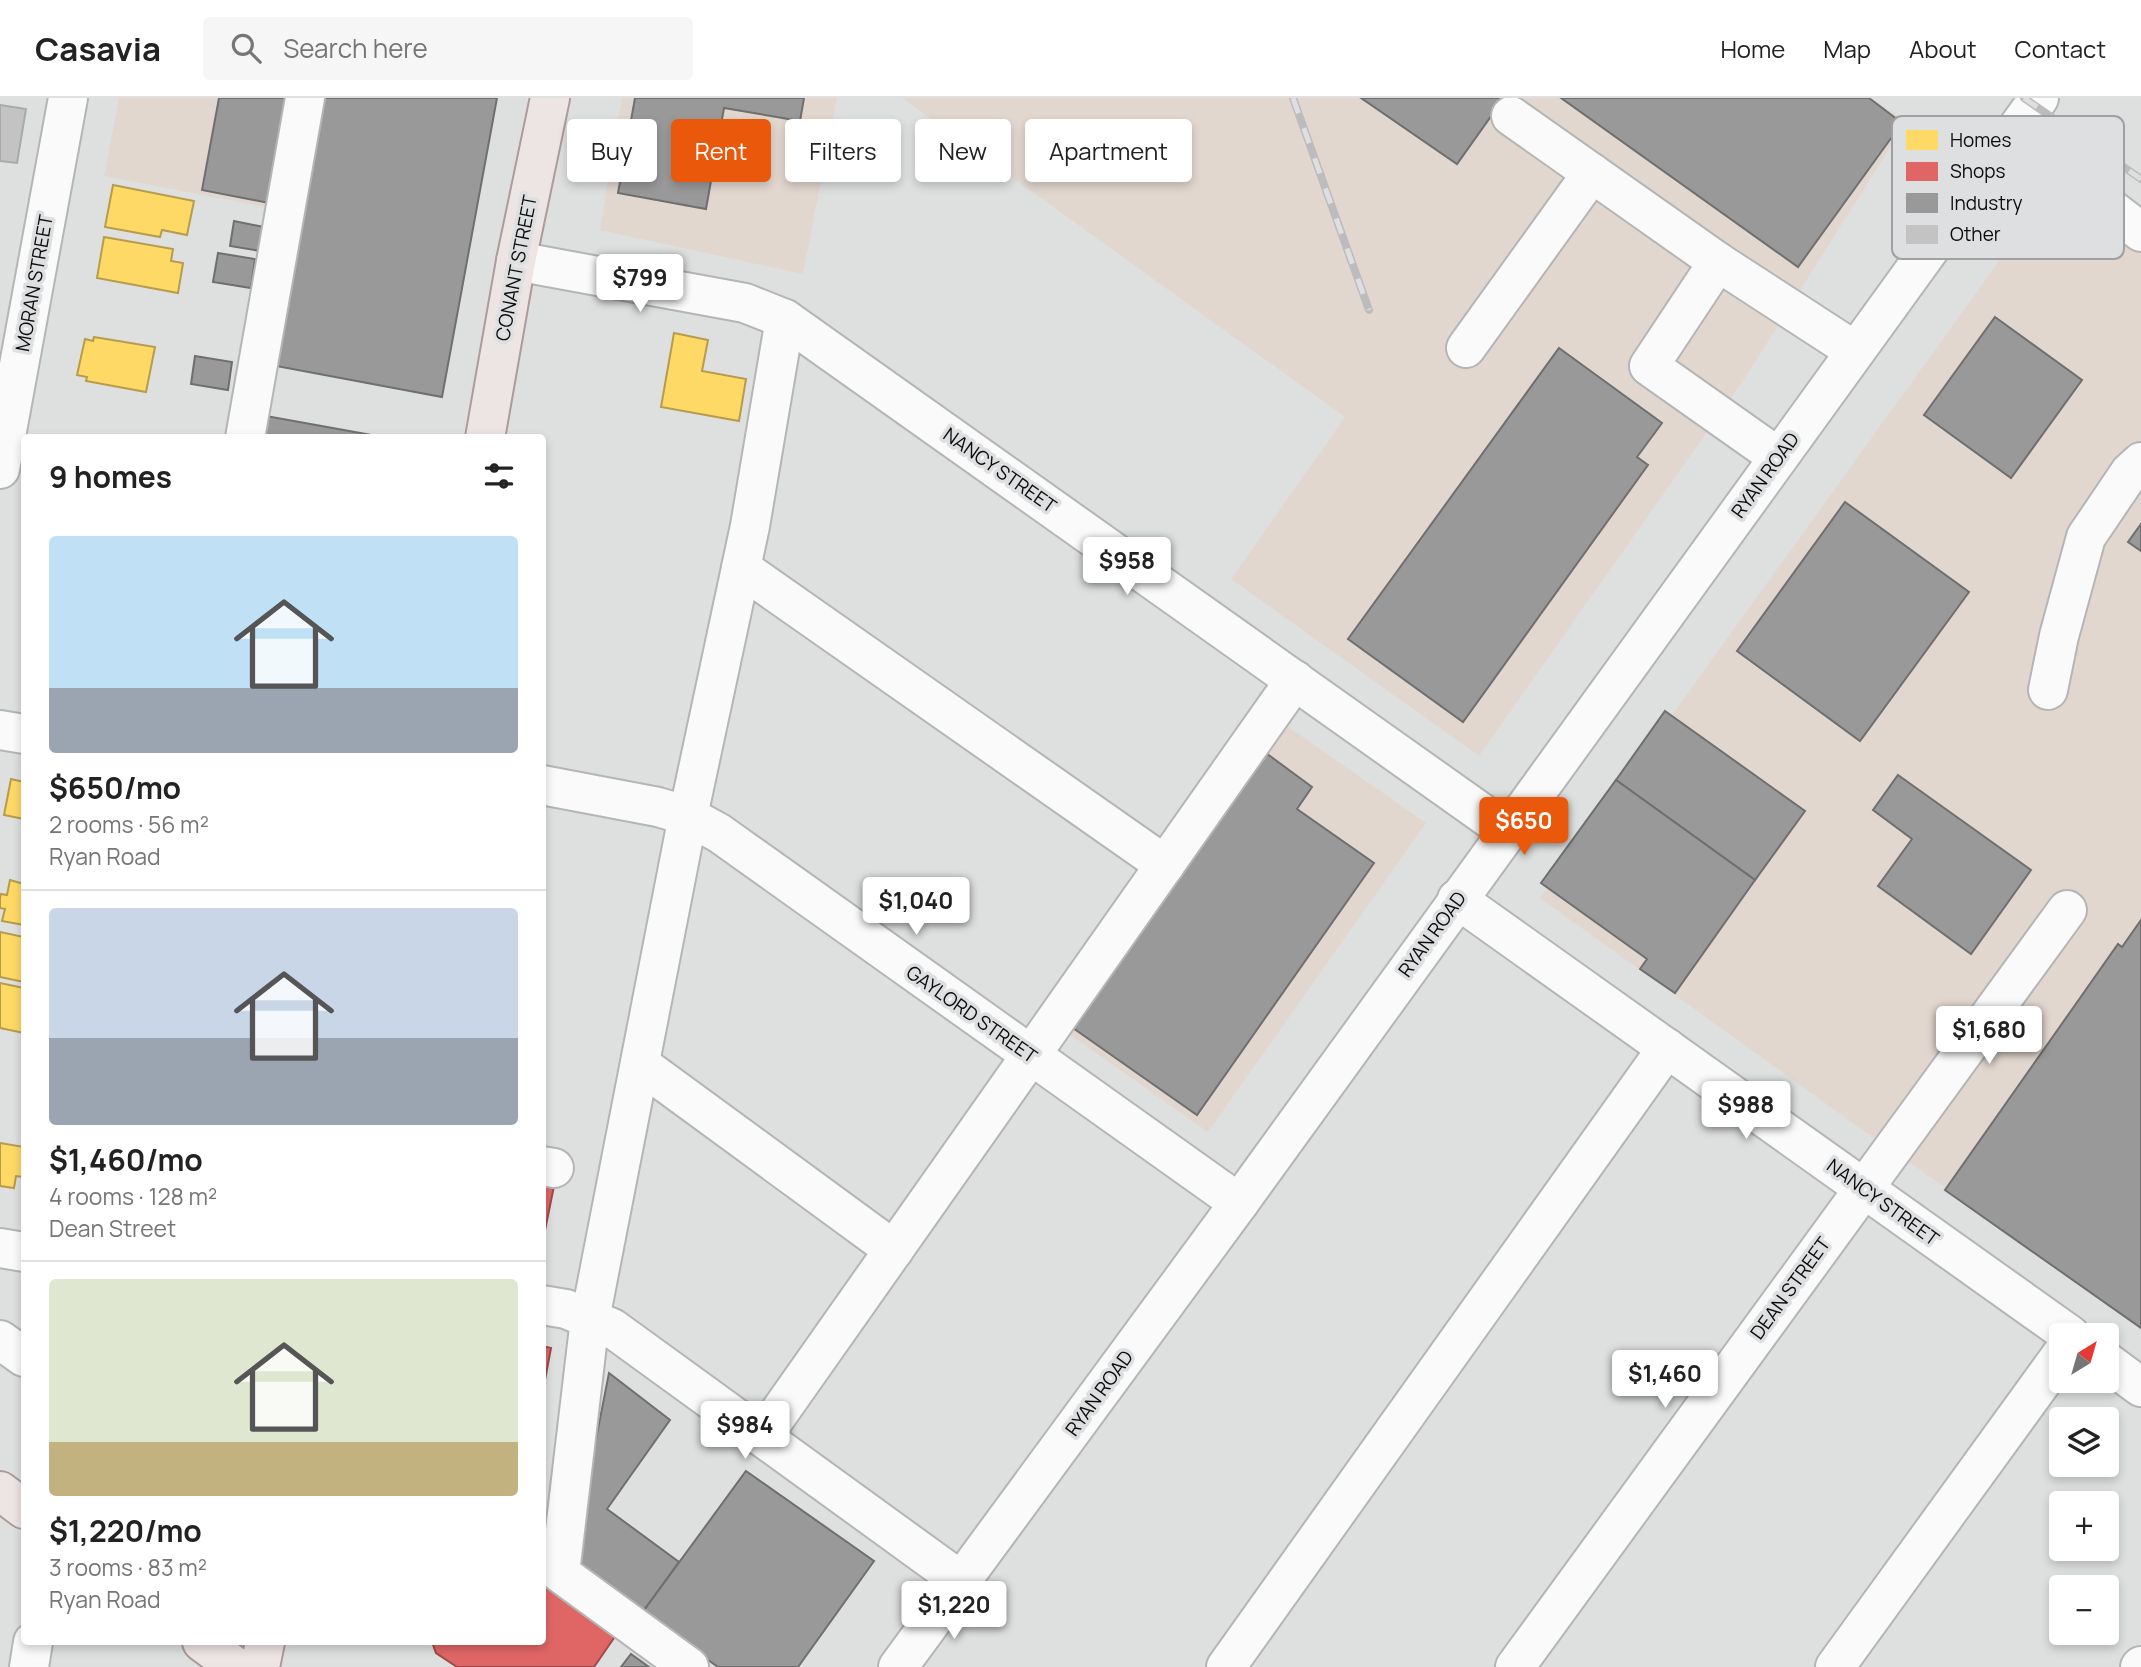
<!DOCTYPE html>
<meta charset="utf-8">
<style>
:root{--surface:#fff;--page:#f6f6f6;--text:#222;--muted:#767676;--line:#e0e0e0;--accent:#ea580c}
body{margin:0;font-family:Manrope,sans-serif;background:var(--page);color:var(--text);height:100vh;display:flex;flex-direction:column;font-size:26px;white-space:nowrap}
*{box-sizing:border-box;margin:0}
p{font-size:23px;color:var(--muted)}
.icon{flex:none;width:38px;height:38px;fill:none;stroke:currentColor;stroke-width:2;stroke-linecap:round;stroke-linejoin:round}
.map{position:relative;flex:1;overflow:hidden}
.sheet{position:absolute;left:21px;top:336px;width:525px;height:1211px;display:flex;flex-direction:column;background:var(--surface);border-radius:7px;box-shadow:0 4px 10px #0003}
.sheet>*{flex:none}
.hud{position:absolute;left:567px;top:21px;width:665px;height:63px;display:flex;gap:14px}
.needle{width:46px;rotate:37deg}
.fabs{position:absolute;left:2049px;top:1225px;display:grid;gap:14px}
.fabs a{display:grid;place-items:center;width:70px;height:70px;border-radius:7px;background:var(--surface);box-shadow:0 4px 10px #0003;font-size:35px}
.price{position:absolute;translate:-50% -60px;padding:0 16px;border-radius:7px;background:#fff;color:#222;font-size:23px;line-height:46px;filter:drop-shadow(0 2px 4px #0008)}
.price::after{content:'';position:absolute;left:50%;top:42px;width:21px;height:16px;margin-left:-10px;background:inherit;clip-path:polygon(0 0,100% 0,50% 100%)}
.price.selected{background:var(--accent);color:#fff}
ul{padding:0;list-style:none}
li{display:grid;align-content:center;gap:14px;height:371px;padding:0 28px}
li+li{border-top:2px solid var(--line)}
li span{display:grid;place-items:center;height:217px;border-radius:7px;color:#555}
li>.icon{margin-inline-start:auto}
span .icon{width:126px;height:126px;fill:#fffc;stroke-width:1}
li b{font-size:30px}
h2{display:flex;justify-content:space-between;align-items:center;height:84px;padding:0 28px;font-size:30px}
.pill{padding:0 24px;border-radius:7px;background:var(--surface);box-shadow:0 4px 10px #0003;font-size:24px;line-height:63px}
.pill.selected{background:var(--accent);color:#fff}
header{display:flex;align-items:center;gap:42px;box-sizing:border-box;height:98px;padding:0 35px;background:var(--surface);border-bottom:2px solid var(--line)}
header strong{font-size:33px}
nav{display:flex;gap:38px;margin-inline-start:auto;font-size:24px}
.search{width:490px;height:63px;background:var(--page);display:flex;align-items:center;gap:18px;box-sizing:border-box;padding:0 24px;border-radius:7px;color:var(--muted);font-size:26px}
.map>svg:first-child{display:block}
.industrial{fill:#e2d7cf}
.homes{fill:#ffd966;stroke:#b69c4b;stroke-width:2}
.shops{fill:#e06666;stroke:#a04b4b;stroke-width:2}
.industry{fill:#999;stroke:#6f6f6f;stroke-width:2}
.building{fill:#c3c3c3;stroke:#a8a9a9;stroke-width:2}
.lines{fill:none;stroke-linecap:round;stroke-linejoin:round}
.minor-casing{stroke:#b4b5b5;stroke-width:42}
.major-casing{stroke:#ab9c9b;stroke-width:42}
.minor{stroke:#fafafa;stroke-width:38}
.major{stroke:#ede4e4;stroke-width:38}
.rail-casing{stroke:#bcbcbd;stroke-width:8}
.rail{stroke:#dddfe0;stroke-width:5;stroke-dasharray:16;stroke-linecap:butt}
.labels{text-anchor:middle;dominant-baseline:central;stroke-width:7;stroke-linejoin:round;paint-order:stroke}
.street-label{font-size:19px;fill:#0c0c0d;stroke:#dddfe0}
.key{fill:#dddfe0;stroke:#9ea0a1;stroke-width:2}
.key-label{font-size:19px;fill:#0c0c0d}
</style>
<header>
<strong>Casavia</strong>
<div class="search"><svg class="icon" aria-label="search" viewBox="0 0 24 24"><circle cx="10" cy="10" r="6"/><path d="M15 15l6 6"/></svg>Search here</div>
<nav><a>Home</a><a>Map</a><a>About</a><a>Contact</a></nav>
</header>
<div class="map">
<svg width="2141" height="1569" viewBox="0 0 2141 1569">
<rect width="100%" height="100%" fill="#dedfdf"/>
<!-- industrial -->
<g class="industrial">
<path d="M119,0H295L276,111L104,78Z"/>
<path d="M622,0H837L803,176L600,132Z"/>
<path d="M902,0H1871L1906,24L1743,283L1479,658L1231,481L1345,319Z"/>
<path d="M2074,59L2141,107V1226L1857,1028L1540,800Z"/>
<path d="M1280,623L1426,725L1208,1034L1062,931Z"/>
</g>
<!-- homes -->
<g class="homes">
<path d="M113,87L194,103L187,137L162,132L160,139L105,129Z"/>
<path d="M104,139L173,151L171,163L183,165L178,195L97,180Z"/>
<path d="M674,235L708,242L702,273L746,281L739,323L661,309Z"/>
<path d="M94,239L155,249L146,294L86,283L87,279L77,277L85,241L93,243Z"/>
<path d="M11,681L24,684V721L4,717Z"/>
<path d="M10,782L24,786V827L2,823L5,811L0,810V800L1,796L7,797Z"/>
<path d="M0,834L24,839V884L0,879Z"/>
<path d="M0,885L24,890V935L0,930Z"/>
<path d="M0,1045L24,1049V1079L16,1078L14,1090L0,1088Z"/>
</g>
<!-- shops -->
<g class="shops">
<path d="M542,1081L555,1083L542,1147Z"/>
<path d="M542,1248L551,1250L542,1298Z"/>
<path d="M542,1487L616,1537L594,1569H457L436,1555L432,1544H542Z"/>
</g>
<!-- industry -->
<g class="industry">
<path d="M219,0H289L269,105L202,92Z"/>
<path d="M320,0H497L442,299L271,267Z"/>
<path d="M635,0H804L800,23L724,10L706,111L618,95Z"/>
<path d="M1361,0H1504L1457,66Z"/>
<path d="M1561,0H1869L1902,25L1798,169Z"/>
<path d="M234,123L264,129L260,153L230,148Z"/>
<path d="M218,155L255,161L251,190L213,184Z"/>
<path d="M1995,219L2082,282L2011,380L1924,317Z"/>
<path d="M1559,250L1662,325L1637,359L1648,367L1463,624L1348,541Z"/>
<path d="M195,258L232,264L228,292L191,286Z"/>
<path d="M266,318L388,340H262Z"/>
<path d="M1845,404L1969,494L1860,643L1737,553Z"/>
<path d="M2141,426V453L2128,444Z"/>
<path d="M1665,613L1805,713L1755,782L1616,682Z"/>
<path d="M1266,655L1312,689L1297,711L1374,765L1197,1017L1073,930Z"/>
<path d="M1898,677L2031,772L1971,856L1878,788L1912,741L1873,712Z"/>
<path d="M1616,682L1755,782L1675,895L1640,871L1647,861L1541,785Z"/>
<path d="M2141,822V1230L1945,1092L2118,846L2122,849Z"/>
<path d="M609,1275L670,1322L607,1411L679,1464L642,1515L572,1463Z"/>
<path d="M746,1373L874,1463L798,1569H718L642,1515Z"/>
<path d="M631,1556L649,1569H621Z"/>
</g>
<!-- building -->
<path class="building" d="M0,7L26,11L17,65L0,63Z"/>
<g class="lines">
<!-- minor casing -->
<g class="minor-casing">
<g id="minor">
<path d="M1511,18L1718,164L1855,253"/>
<path d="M2013,35L2141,134"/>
<path d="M516,163L745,205L785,221L1507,733"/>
<path d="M1718,164L1649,268L1778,359"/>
<path d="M1466,250L1592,75"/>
<path d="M245,340L305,0"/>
<path d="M0,371L68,0"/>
<path d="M741,470L1165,767"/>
<path d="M2048,592L2059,538L2086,439L2130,374L2141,364"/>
<path d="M0,632L24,636"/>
<path d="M542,687L658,709L688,718L719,735L1239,1105"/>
<path d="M1457,801L2070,1237"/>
<path d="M640,966L894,1152"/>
<path d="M542,1068L554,1070"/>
<path d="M0,1150L24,1154"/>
<path d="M542,1207L566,1211L612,1230L961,1483"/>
<path d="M0,1242L24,1259"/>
<path d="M2107,1264L2141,1289"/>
<path d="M762,1339L1295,582"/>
<path d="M29,1569L33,1544"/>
<path d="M689,1569L560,1475L590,1221L688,718L750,428L785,221"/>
<path d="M898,1569L1239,1105L2039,0"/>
<path d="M1226,1569L1667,950"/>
<path d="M1515,1569L2067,812"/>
<path d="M1835,1569L2062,1256"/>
<path d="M2140,1569L2141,1568"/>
</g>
</g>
<!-- major casing -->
<g class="major-casing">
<g id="major">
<path d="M485,340L516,163L550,0"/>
<path d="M0,1393L24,1411"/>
<path d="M202,1544L236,1569"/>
<path d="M260,1569L265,1544"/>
</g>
</g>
<!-- minor -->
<use href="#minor" class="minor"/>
<!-- major -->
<use href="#major" class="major"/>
<!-- rail casing -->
<g class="rail-casing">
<g id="rail">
<path d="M1293,0L1369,212"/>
<path d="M2024,0L2141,81"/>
</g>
</g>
<!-- rail -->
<use href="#rail" class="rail"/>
</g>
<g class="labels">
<!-- street labels -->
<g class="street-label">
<text transform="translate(516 170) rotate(-79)">CONANT STREET</text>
<text transform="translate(34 185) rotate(-80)">MORAN STREET</text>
<text transform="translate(1000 372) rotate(35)">NANCY STREET</text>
<text transform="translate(1765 377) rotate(-54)">RYAN ROAD</text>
<text transform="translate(1432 836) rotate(-54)">RYAN ROAD</text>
<text transform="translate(972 916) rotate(35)">GAYLORD STREET</text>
<text transform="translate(1883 1104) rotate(36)">NANCY STREET</text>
<text transform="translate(1790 1190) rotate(-54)">DEAN STREET</text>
<text transform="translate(1099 1295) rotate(-54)">RYAN ROAD</text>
</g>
</g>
<!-- legend -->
<rect x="1892" y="18" width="232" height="143" rx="10" class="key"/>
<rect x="1906" y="32" width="32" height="20" fill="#ffd966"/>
<rect x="1906" y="64" width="32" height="19" fill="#e06666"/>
<rect x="1906" y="95" width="32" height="20" fill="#999"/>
<rect x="1906" y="127" width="32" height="19" fill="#c3c3c3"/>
<g class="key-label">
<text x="1950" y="49">Homes</text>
<text x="1950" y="80">Shops</text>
<text x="1950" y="112">Industry</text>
<text x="1950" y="143">Other</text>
</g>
</svg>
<div class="fabs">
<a><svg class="needle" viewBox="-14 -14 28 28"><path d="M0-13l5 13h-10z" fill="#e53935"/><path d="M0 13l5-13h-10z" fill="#767676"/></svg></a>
<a><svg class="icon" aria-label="layers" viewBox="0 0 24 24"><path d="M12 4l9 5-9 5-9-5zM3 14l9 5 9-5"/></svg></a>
<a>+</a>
<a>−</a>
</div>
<b class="price" style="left:640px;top:216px">$799</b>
<b class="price" style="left:1127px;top:499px">$958</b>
<b class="price selected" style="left:1524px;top:759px">$650</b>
<b class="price" style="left:916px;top:839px">$1,040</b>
<b class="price" style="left:1989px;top:968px">$1,680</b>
<b class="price" style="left:1746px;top:1043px">$988</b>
<b class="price" style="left:1665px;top:1312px">$1,460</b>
<b class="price" style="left:745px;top:1363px">$984</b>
<b class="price" style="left:954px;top:1543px">$1,220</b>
<div class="hud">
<a class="pill">Buy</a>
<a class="pill selected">Rent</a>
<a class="pill">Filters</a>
<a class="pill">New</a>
<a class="pill">Apartment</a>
</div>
<section class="sheet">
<h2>9 homes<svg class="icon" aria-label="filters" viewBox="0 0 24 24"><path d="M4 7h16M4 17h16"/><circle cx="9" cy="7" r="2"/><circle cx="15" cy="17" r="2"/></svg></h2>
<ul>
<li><span style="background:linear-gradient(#bfe0f5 70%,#9aa5b1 0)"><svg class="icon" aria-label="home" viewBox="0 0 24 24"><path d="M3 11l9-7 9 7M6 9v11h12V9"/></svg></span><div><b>$650/mo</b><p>2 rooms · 56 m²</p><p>Ryan Road</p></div></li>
<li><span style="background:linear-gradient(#c9d6e8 60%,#9aa5b1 0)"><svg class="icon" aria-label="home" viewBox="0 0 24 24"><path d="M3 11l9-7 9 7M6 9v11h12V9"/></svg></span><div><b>$1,460/mo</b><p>4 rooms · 128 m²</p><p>Dean Street</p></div></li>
<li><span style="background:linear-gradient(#dfe7d0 75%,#c2b280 0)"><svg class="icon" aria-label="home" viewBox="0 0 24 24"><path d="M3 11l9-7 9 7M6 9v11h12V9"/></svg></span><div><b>$1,220/mo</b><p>3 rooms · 83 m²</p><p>Ryan Road</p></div></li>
</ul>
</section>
</div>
